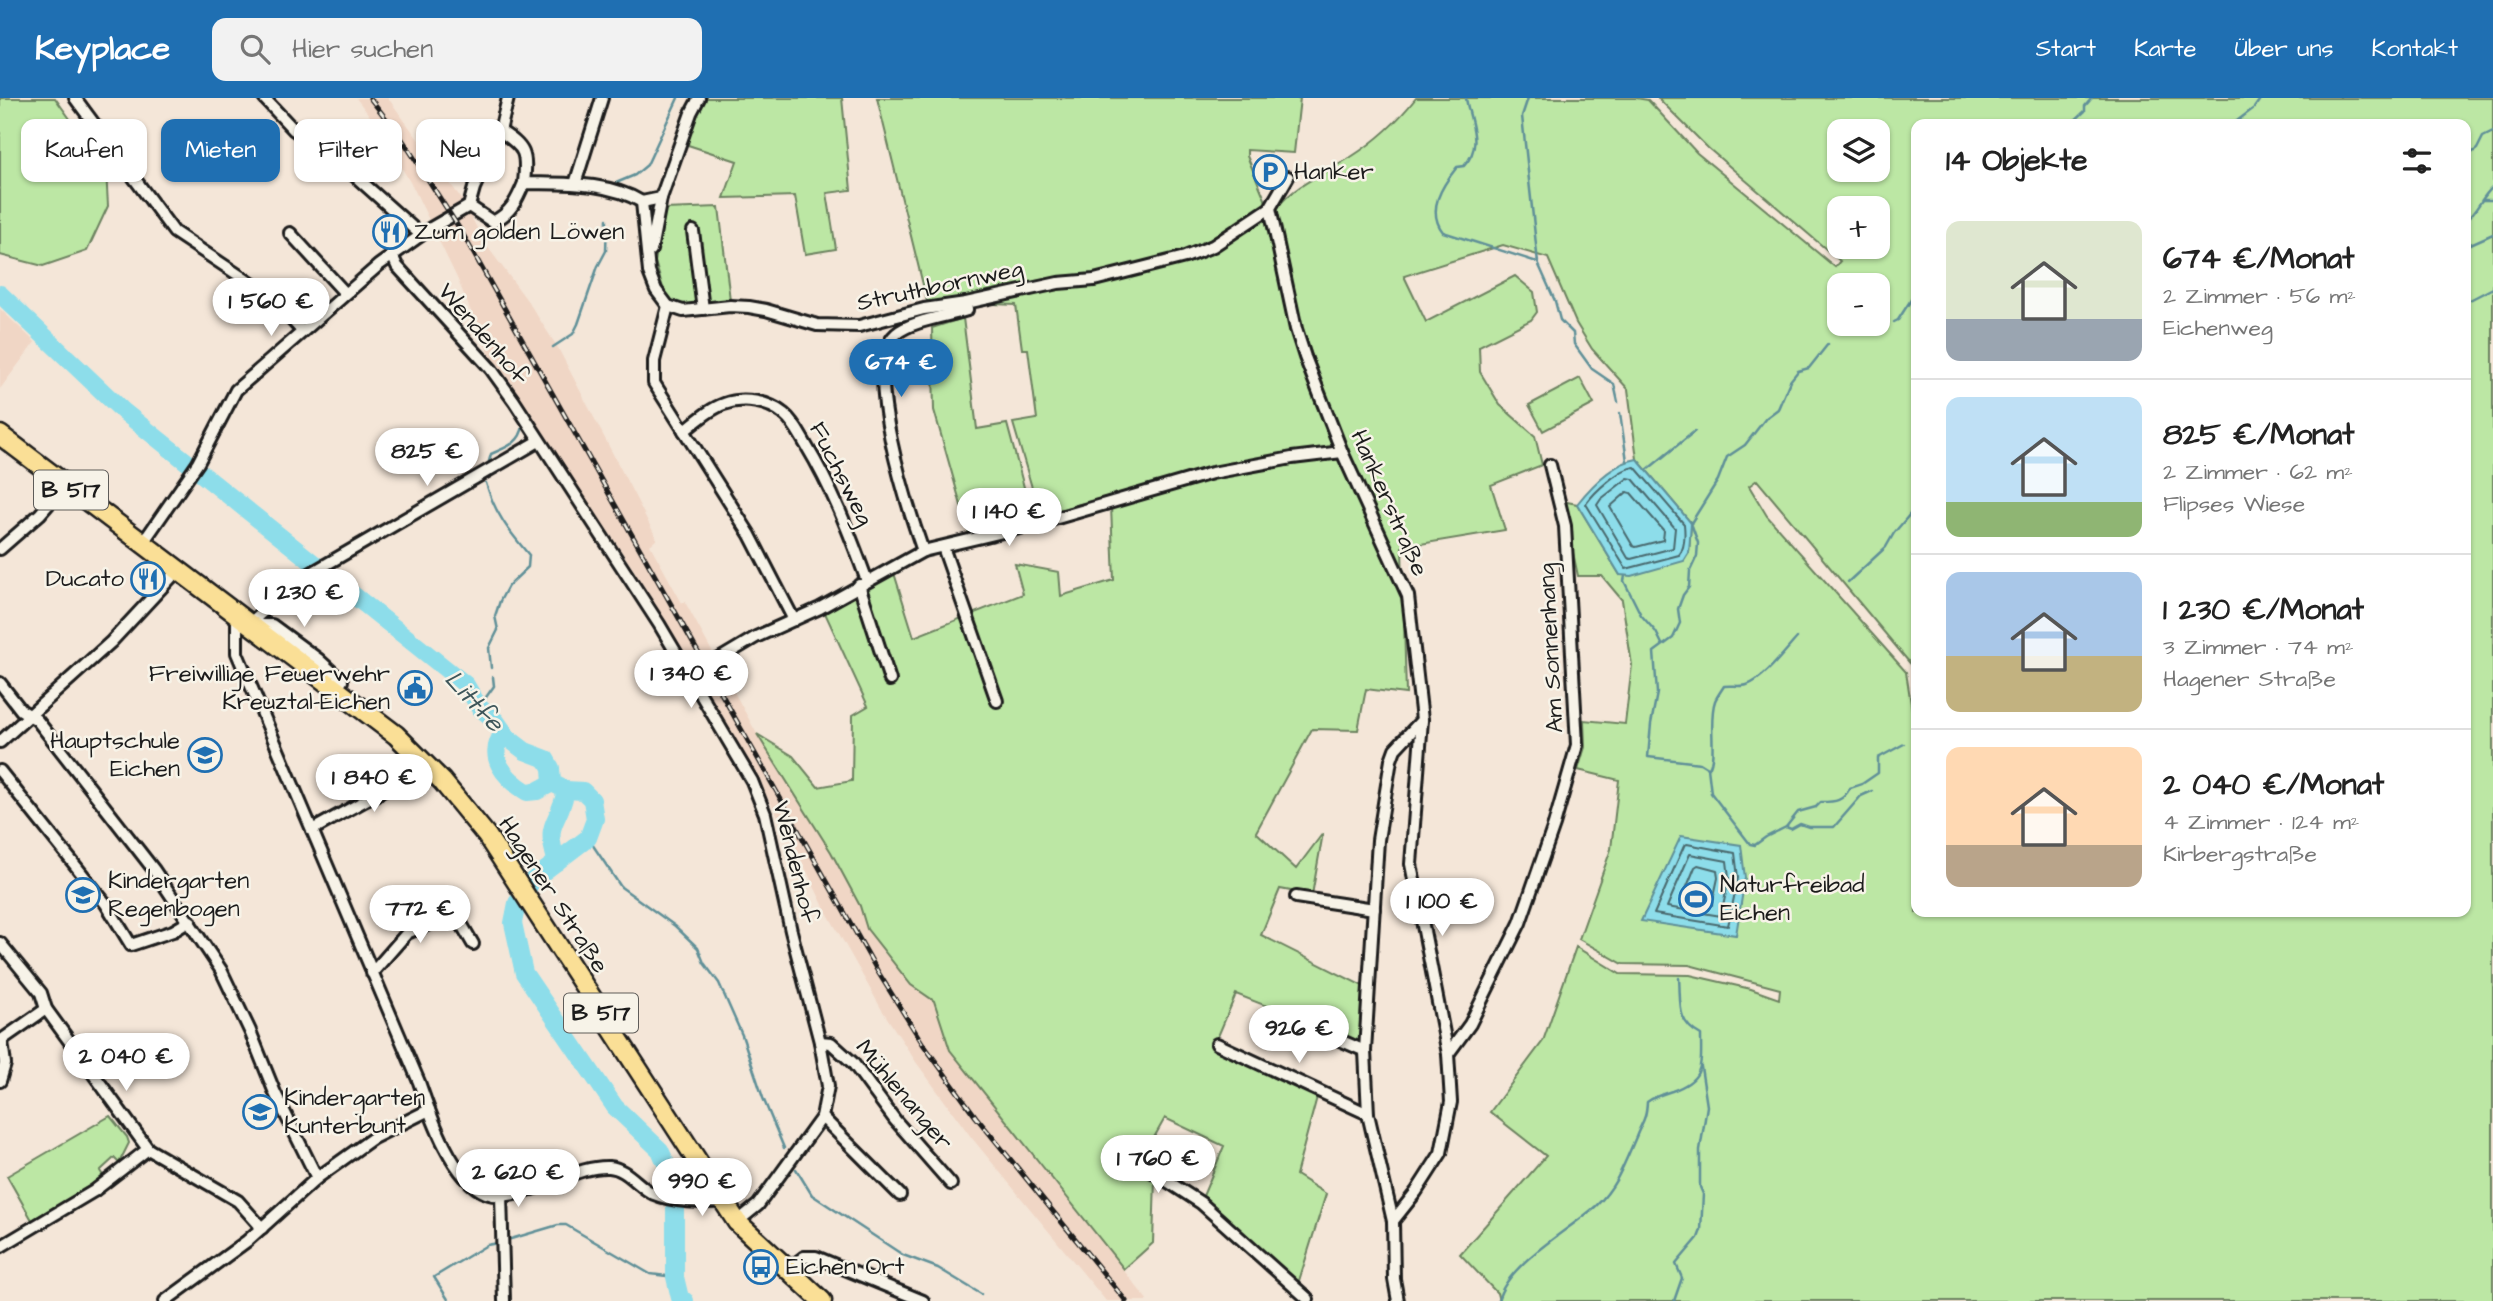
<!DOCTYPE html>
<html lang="de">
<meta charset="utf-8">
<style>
:root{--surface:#fff;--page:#f2f2f2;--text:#222;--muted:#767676;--line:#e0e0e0;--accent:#1f6fb2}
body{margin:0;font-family:"Architects Daughter",sans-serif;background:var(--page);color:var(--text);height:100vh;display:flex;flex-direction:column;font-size:26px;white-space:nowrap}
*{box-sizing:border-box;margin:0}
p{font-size:23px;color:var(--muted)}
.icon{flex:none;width:38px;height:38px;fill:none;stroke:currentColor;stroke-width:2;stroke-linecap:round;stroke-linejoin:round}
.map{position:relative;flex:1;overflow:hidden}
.drawer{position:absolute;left:1911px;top:21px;width:560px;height:798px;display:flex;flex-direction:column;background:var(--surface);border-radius:14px;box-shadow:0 2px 5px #0004}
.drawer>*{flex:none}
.banner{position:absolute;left:21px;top:21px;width:665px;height:63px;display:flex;gap:14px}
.tools{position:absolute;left:1827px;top:21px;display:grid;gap:14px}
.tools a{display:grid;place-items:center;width:63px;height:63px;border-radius:14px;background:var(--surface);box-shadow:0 2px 5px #0004;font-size:35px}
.price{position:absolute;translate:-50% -60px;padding:0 16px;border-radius:24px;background:#fff;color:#222;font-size:23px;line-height:46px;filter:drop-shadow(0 2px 4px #0008)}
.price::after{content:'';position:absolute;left:50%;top:42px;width:21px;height:16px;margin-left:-10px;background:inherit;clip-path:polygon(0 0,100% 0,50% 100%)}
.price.active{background:var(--accent);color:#fff}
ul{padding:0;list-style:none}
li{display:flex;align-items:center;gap:21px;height:175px;padding:0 35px}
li+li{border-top:2px solid var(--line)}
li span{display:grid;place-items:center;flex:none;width:196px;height:140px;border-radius:14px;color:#555}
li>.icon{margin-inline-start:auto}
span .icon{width:84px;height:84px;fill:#fffc;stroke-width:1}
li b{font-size:30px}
h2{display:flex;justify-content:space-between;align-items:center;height:84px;padding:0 35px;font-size:30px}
.pill{padding:0 24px;border-radius:14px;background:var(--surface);box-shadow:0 2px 5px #0004;font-size:24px;line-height:63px}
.pill.active{background:var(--accent);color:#fff}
header{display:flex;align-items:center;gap:42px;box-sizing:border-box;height:98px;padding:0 35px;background:var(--accent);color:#fff}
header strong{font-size:33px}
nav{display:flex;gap:38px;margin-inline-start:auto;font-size:24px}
.search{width:490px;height:63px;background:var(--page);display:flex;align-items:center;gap:18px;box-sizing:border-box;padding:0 24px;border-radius:14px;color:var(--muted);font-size:26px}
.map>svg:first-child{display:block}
.built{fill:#f0d6c5}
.green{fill:#bce7a4;stroke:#6c8260;stroke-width:2;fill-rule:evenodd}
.water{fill:#8dddea;stroke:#609098;stroke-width:2}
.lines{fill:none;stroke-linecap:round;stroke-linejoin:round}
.shore{stroke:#49696e;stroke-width:2}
.stream{stroke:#609098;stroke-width:2.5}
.river{stroke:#8dddea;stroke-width:18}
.street-casing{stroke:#1c1c1c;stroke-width:16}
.primary-casing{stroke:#1c1c1c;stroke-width:23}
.street{stroke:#f7f3e8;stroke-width:10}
.primary{stroke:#fadf96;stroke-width:18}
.rail-casing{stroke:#1c1c1c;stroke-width:5}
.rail{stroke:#f7f3e8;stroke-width:2.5;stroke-dasharray:8;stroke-linecap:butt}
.labels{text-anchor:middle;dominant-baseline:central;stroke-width:5;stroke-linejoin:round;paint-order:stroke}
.shield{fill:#f7f3e8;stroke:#5e5c59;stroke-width:2}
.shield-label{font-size:23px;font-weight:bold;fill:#1c1c1c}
.poi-label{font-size:24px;fill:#1c1c1c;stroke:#f7f3e8;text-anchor:start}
.street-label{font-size:24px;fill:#1c1c1c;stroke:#f7f3e8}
.water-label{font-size:26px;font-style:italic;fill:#3e565a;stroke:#f7f3e8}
</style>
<header>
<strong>Keyplace</strong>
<div class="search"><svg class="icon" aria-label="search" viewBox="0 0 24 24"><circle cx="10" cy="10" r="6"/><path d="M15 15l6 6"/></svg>Hier suchen</div>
<nav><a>Start</a><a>Karte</a><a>Über uns</a><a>Kontakt</a></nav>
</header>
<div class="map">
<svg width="2493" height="1203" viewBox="0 0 2493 1203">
<rect width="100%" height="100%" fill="#f4e6d8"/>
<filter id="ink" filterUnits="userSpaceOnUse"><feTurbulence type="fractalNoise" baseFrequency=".0143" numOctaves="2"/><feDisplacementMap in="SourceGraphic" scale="14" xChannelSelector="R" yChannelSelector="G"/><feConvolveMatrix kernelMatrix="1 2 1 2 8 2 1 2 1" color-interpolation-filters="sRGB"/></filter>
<g filter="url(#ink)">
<!-- built -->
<g class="built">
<path d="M356,0H388L463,103L484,144L529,205L558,250L657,441L650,447L682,505L685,504L757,636L831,754L860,808L867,831L911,887L934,903L950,952L1148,1203H1106L971,1039L916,964L882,912L824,809L792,742L673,535L628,463L488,254L457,180L414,91L379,30Z"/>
<path d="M0,211L35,244L0,291Z"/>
</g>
<!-- green -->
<g class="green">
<path d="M0,0H55L106,71L108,108L87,153L43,168L0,157Z"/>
<path d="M696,0H842L851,92L827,95L836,151L805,156L795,98L724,100L737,63L688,47Z"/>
<path d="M877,0H1300L1294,55L1247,52V58L1265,101L1290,231L1334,349L1212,370L1040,417L1013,325L1037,321L1028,251H1022L1016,207L927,203Z"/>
<path d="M1416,0H1636L1648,2L1697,55L1835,169L1840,163L1708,50L1658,0H2493V1203H1499L1497,1195L1460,1156L1546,1058L1490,1014L1543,943L1576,849L1620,876L1690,877L1751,891L1779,901L1780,891L1689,867L1623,866L1579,841L1611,751L1619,682L1578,672L1585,649L1584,622L1625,626L1632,567L1622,502L1602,478H1578L1562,403L1577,406L1620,477L1689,455L1691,425L1637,361L1628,291L1592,251L1576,225L1548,160L1503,147L1404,178L1426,224L1515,178L1534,194L1537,214L1531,222L1479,248L1480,274L1500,307L1535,338L1542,367L1491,387L1505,432L1402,449L1406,596L1366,591L1358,632L1312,631L1256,734L1296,771L1323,735L1312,797L1280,791L1261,837L1363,888L1361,945L1236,896L1213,950L1317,999L1296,1077L1326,1096L1298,1186L1203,1098L1224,1048L1165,1020L1138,1068L1155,1080L1153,1145L1124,1171L950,952L934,903L911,887L867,831L860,808L831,754L757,636L793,658L818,689L852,683L853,617L868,608L825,515L894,475L914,539L1023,496L1015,466L1059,474L1061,498L1114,482L1111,408L1214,380L1321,362L1345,352L1302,229L1275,112C1294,87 1325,75 1351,59C1376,43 1398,23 1416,0ZM1916,26H2466V814H1916V633L1913,634L1914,625L1906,574L1767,418L1749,388L1757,382L1914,570L1916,584ZM1839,33H1878V72H1839ZM1839,110H1878V149H1839ZM1839,187H1878V226H1839Z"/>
<path d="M719,109L730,202L683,207L671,204L664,193L655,164L664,111Z"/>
<path d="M963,220L977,331L1007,326L1025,393L995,400L1005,428L970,439L934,312L932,230Z"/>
<path d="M1580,280L1594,306L1543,333L1529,307Z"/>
<path d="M110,1018L127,1039L129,1045L119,1065L114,1060L100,1073L104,1079L32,1122L7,1078Z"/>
</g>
<!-- water -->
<g class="water">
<path d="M1637,361L1691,425L1689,455L1684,463L1631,478L1620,477L1577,406C1592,387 1613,365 1637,361Z"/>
<path d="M1681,738L1741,747L1745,780L1736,837L1641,823Z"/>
</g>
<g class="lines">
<!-- shore -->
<g class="shore">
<path d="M1635,369L1684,426C1685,436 1685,450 1679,457L1626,471L1586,406C1594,394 1620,370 1635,369Z"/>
<path d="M1628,380L1633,381L1675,430L1673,450L1631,461L1628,460L1597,407L1601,401Z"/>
<path d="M1627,394L1631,395L1664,433L1663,442L1636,449L1633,448L1610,409Z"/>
<path d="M1687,746L1735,755L1738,780L1728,828L1654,816L1684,748Z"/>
<path d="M1690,756L1727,763L1729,780L1721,818L1667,809Z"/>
<path d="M1698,767L1717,772L1718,780L1712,807L1682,801L1695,769Z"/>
</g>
<!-- stream -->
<g class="stream">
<path d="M1466,0C1470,26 1484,46 1464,68L1457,69C1442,88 1426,112 1443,134L1537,164"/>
<path d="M1528,0L1522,18L1538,165L1555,203L1560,222L1573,235L1574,246L1592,271L1614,286L1618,304"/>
<path d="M2071,26L2085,13V8L2092,0"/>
<path d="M2233,26L2254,10L2261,0"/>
<path d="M2466,59L2477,51L2483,39L2493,34"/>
<path d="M616,85L635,77L647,67L678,0"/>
<path d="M2482,102H2493"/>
<path d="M2466,122C2478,113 2481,99 2493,89"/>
<path d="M2466,148L2493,136"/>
<path d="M2466,204L2493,190"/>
<path d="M1894,224L1898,222L1916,194"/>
<path d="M1828,246L1809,270L1798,273L1790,283L1778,311L1766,320L1745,347L1727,359L1718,382L1691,425L1698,445L1697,458L1690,473L1689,489L1683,497L1678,511L1680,525L1673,540L1654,554L1657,595L1651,626L1648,659L1700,665L1708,670L1711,695L1750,746L1755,747L1766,739L1786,729L1798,714L1816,709L1821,704C1836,704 1843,703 1850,690L1862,686L1878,675V660L1904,646"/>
<path d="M553,249L573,236L578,226L598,168L606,153L607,121"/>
<path d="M1620,315L1627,363"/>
<path d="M489,363L491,356C506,349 520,346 523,328L499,291"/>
<path d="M1647,372L1695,333"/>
<path d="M486,385C495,416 509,433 529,457L528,469L508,488L500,503L495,518L498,532L489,550L491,570"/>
<path d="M1625,478L1624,483L1641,517L1656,534L1662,546"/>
<path d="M1848,484L1886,449L1894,435L1916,409"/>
<path d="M479,609L494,588L493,579"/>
<path d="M1709,670C1717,658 1708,622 1715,603C1717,598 1721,593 1724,588C1731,587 1741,589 1747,587C1764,581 1785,553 1797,540"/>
<path d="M1786,729L1791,731L1800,726L1809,729H1834L1861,698L1872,693"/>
<path d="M588,740L621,789L675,828L698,850L704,865L719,885L742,937L763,1000L784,1050"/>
<path d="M796,1071L812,1097L903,1157L938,1170L981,1196"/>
<path d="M504,1143L558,1127H566L650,1176L675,1179"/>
<path d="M449,1203L434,1179L487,1147L498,1145"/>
<path d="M1498,1203C1507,1166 1568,1133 1596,1108C1617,1088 1625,1064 1636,1039C1642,1023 1646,1023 1647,1004C1655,998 1663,996 1672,993C1705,981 1701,968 1701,937C1676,924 1681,906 1679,880"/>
<path d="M1674,1203L1682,1180L1676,1166L1698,1140L1701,1132L1703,1096L1700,1089V1052L1707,1008L1701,969"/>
</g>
<!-- river -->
<g class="river">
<path d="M0,196L123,313L466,587L479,609L496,623L508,640L525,653L546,661L551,670L552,685L566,692L583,693L592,702L595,721L588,740L534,781L517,805L513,825L524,875L615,1009L660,1052L675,1086V1179L680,1200L685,1203"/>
<path d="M504,634C485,659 505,680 527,694L537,693L552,685"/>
<path d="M557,764C543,723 559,728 566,692"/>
</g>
<!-- street casing -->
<g class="street-casing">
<g id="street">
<path d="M75,0L174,134L270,198L302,233"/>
<path d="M264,0L294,32L336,61L421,137"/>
<path d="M500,33C526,50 527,55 524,85"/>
<path d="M1288,79L1270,110L1296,231L1305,259L1342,354L1408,498L1422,622L1411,766L1448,956L1451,1004L1441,1055L1416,1094L1393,1123L1394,1181L1398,1203"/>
<path d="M575,86L602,0"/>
<path d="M642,104L649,174L656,192L668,208L683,213L730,208L749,209L766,212L817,227L859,228L924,211L966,205L1058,185L1094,182L1185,159L1213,148L1270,110"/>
<path d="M642,104L661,100L691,15L699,0"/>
<path d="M469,108L493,124C511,115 517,102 524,85C564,86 607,83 642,104"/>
<path d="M693,133L703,211"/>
<path d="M290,135L345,195"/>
<path d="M651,152L661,100"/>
<path d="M392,157L397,168L491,271L514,303L659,526L752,683L765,716L791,833L820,944L828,988L822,1019L758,1107L737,1124"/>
<path d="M668,208L654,263V285L750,437L794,522"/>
<path d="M684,333C696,324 709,311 724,306C743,299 768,303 784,316C794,324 800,337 806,347C832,390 850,436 867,483"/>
<path d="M142,446L198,365L236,292L379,167L431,130L469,108L474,90L500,33L508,0"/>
<path d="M943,449L997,603"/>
<path d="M0,451L40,416L65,387"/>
<path d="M923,453C909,413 860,267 896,236C910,223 948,218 967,212L966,205"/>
<path d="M859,487L890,582"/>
<path d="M237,519V555L419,984C430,1016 452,1082 486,1095C504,1102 526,1093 543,1087C564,1080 587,1068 609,1069C627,1070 639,1090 654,1096C672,1104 704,1105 723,1103"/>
<path d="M248,527L280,498L308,477L539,343"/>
<path d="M251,527H272L318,561L342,583"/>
<path d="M689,579L756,539L820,510L923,453L1040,425L1212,375L1292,360L1342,354"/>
<path d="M0,585L21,612L37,622L154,772L221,872L250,933L275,995L317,1080"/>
<path d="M0,644L111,544L178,472"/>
<path d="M0,673L106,806L131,847L173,833L190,823"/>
<path d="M312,732L393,687L401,669"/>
<path d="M1296,799L1374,811"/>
<path d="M0,845L41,895L46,911L148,1051L238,1103L262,1130"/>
<path d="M372,875L407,835L455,815L473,846"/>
<path d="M1319,933L1365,953"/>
<path d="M0,943L46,911"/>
<path d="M820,944L831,945L853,965L895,1022L951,1086"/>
<path d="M1217,946L1368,1016"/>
<path d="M1448,956L1470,926L1520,825L1554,727L1577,647L1565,428L1550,367"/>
<path d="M0,983L5,966L2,943"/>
<path d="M822,1019L900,1097"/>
<path d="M1133,1061L1201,1105L1308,1201"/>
<path d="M501,1097L504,1203"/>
<path d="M1393,1123L1368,1016L1365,953L1378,742L1391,662L1395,651L1422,622"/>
<path d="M0,1149L94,1093L148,1051"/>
<path d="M787,1172L804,1159H816L923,1203"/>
<path d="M165,1203L247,1143L317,1080L373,1040L429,1012"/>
</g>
</g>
<!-- primary casing -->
<g class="primary-casing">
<path id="primary" d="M0,337L396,637L442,683L487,738L737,1124L822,1203"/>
</g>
<!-- street -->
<use href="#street" class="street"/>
<!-- primary -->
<use href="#primary" class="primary"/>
<!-- rail casing -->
<g class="rail-casing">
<path id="rail" d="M370,0L404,44L461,133L878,874L923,946L976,1019L1126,1203"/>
</g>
<!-- rail -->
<use href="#rail" class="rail"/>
</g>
</g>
<!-- icons -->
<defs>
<g id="parking-ring" transform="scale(1.75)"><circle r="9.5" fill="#f7f3e8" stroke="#1f6fb2" stroke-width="1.5"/><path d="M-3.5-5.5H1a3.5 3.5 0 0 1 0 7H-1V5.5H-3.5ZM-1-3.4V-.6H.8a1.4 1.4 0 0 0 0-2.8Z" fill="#1f6fb2"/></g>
<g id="restaurant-ring" transform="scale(1.75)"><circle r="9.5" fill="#f7f3e8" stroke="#1f6fb2" stroke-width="1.5"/><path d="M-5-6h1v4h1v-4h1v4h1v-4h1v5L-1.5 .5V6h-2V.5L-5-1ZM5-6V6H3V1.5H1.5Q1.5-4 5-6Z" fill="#1f6fb2"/></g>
<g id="civic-ring" transform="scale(1.75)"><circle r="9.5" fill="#f7f3e8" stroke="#1f6fb2" stroke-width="1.5"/><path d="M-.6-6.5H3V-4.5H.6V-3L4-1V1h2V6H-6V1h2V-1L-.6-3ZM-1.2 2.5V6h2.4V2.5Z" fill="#1f6fb2"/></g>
<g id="school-ring" transform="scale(1.75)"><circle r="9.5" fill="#f7f3e8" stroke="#1f6fb2" stroke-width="1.5"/><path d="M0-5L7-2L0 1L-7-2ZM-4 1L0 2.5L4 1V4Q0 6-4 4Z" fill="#1f6fb2"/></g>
<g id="stadium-ring" transform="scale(1.75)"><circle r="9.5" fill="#f7f3e8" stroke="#1f6fb2" stroke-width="1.5"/><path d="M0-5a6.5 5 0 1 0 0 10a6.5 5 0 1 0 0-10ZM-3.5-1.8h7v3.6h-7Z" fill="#1f6fb2"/></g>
<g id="bus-ring" transform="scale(1.75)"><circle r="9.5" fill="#f7f3e8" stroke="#1f6fb2" stroke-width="1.5"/><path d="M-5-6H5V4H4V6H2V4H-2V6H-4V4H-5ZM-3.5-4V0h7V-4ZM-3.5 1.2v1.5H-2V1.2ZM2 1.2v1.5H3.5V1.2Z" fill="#1f6fb2"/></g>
</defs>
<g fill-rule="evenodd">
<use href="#parking-ring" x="1270" y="74"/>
<use href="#restaurant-ring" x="390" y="134"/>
<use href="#restaurant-ring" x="148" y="481"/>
<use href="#civic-ring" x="415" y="590"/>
<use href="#school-ring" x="205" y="657"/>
<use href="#school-ring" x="83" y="797"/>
<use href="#stadium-ring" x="1696" y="801"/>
<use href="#school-ring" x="260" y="1014"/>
<use href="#bus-ring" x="761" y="1169"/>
</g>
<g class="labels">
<!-- shield labels -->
<g class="shield">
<rect x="34" y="372.5" width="74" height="39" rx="5"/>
<rect x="564" y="895.5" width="74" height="39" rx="5"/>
</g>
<g class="shield-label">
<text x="71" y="392">B 517</text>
<text x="601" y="915">B 517</text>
</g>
<!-- poi labels -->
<g class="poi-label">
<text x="1294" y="74">Hanker</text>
<text x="414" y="134">Zum golden Löwen</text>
<text x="124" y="481" text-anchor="end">Ducato</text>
<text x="390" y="576" text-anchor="end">Freiwillige Feuerwehr<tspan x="390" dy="28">Kreuztal-Eichen</tspan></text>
<text x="180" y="643" text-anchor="end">Hauptschule<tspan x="180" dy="28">Eichen</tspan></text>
<text x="108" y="783">Kindergarten<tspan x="108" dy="28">Regenbogen</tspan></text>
<text x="1720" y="787">Naturfreibad<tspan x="1720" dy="28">Eichen</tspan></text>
<text x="284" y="1000">Kindergarten<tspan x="284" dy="28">Kunterbunt</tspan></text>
<text x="786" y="1169">Eichen Ort</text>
</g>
<!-- street labels -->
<g class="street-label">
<text transform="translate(940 188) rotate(-12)">Struthbornweg</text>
<text transform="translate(483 236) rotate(49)">Wendenhof</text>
<text transform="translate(841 376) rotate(63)">Fuchsweg</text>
<text transform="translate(1389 405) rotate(66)">Hankerstraße</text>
<text transform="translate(1551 550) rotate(-93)">Am Sonnenhang</text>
<text transform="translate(795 764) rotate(76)">Wendenhof</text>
<text transform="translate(553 797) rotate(57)">Hagener Straße</text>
<text transform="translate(904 997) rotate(50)">Mühlenanger</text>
</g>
<!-- water labels -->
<g class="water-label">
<text transform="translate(474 603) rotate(47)">Littfe</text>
</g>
</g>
</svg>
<div class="tools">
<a><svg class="icon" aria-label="layers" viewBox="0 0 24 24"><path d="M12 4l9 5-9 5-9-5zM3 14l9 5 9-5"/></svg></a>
<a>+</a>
<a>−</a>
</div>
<b class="price" style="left:271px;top:240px">1 560 €</b>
<b class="price active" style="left:901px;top:301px">674 €</b>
<b class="price" style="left:427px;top:390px">825 €</b>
<b class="price" style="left:1009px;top:450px">1 140 €</b>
<b class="price" style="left:304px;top:531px">1 230 €</b>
<b class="price" style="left:691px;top:612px">1 340 €</b>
<b class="price" style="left:374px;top:716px">1 840 €</b>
<b class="price" style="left:1442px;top:840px">1 100 €</b>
<b class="price" style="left:420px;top:847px">772 €</b>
<b class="price" style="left:1299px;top:967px">926 €</b>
<b class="price" style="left:126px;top:995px">2 040 €</b>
<b class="price" style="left:1158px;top:1097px">1 760 €</b>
<b class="price" style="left:518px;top:1111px">2 620 €</b>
<b class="price" style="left:702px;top:1120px">990 €</b>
<div class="banner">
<a class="pill">Kaufen</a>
<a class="pill active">Mieten</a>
<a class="pill">Filter</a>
<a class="pill">Neu</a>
</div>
<section class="drawer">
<h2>14 Objekte<svg class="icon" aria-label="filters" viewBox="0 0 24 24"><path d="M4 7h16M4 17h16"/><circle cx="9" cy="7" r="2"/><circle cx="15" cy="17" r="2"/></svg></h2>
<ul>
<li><span style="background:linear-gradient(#dfe7d0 70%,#9aa5b1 0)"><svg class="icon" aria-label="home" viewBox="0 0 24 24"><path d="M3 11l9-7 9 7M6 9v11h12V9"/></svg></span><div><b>674 €/Monat</b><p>2 Zimmer · 56 m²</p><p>Eichenweg</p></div></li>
<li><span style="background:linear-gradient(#bfe0f5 75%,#8fb573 0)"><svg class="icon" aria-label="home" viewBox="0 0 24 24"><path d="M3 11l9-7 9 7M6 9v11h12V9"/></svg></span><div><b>825 €/Monat</b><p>2 Zimmer · 62 m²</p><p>Flipses Wiese</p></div></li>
<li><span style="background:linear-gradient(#a9c7e8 60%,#c2b280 0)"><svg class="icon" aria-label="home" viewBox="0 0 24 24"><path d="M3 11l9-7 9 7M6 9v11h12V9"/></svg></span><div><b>1 230 €/Monat</b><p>3 Zimmer · 74 m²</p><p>Hagener Straße</p></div></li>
<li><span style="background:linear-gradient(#ffd9b3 70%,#b9a48a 0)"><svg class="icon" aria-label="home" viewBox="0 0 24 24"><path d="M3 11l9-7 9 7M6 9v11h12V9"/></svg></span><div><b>2 040 €/Monat</b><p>4 Zimmer · 124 m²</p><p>Kirbergstraße</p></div></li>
</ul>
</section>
</div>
